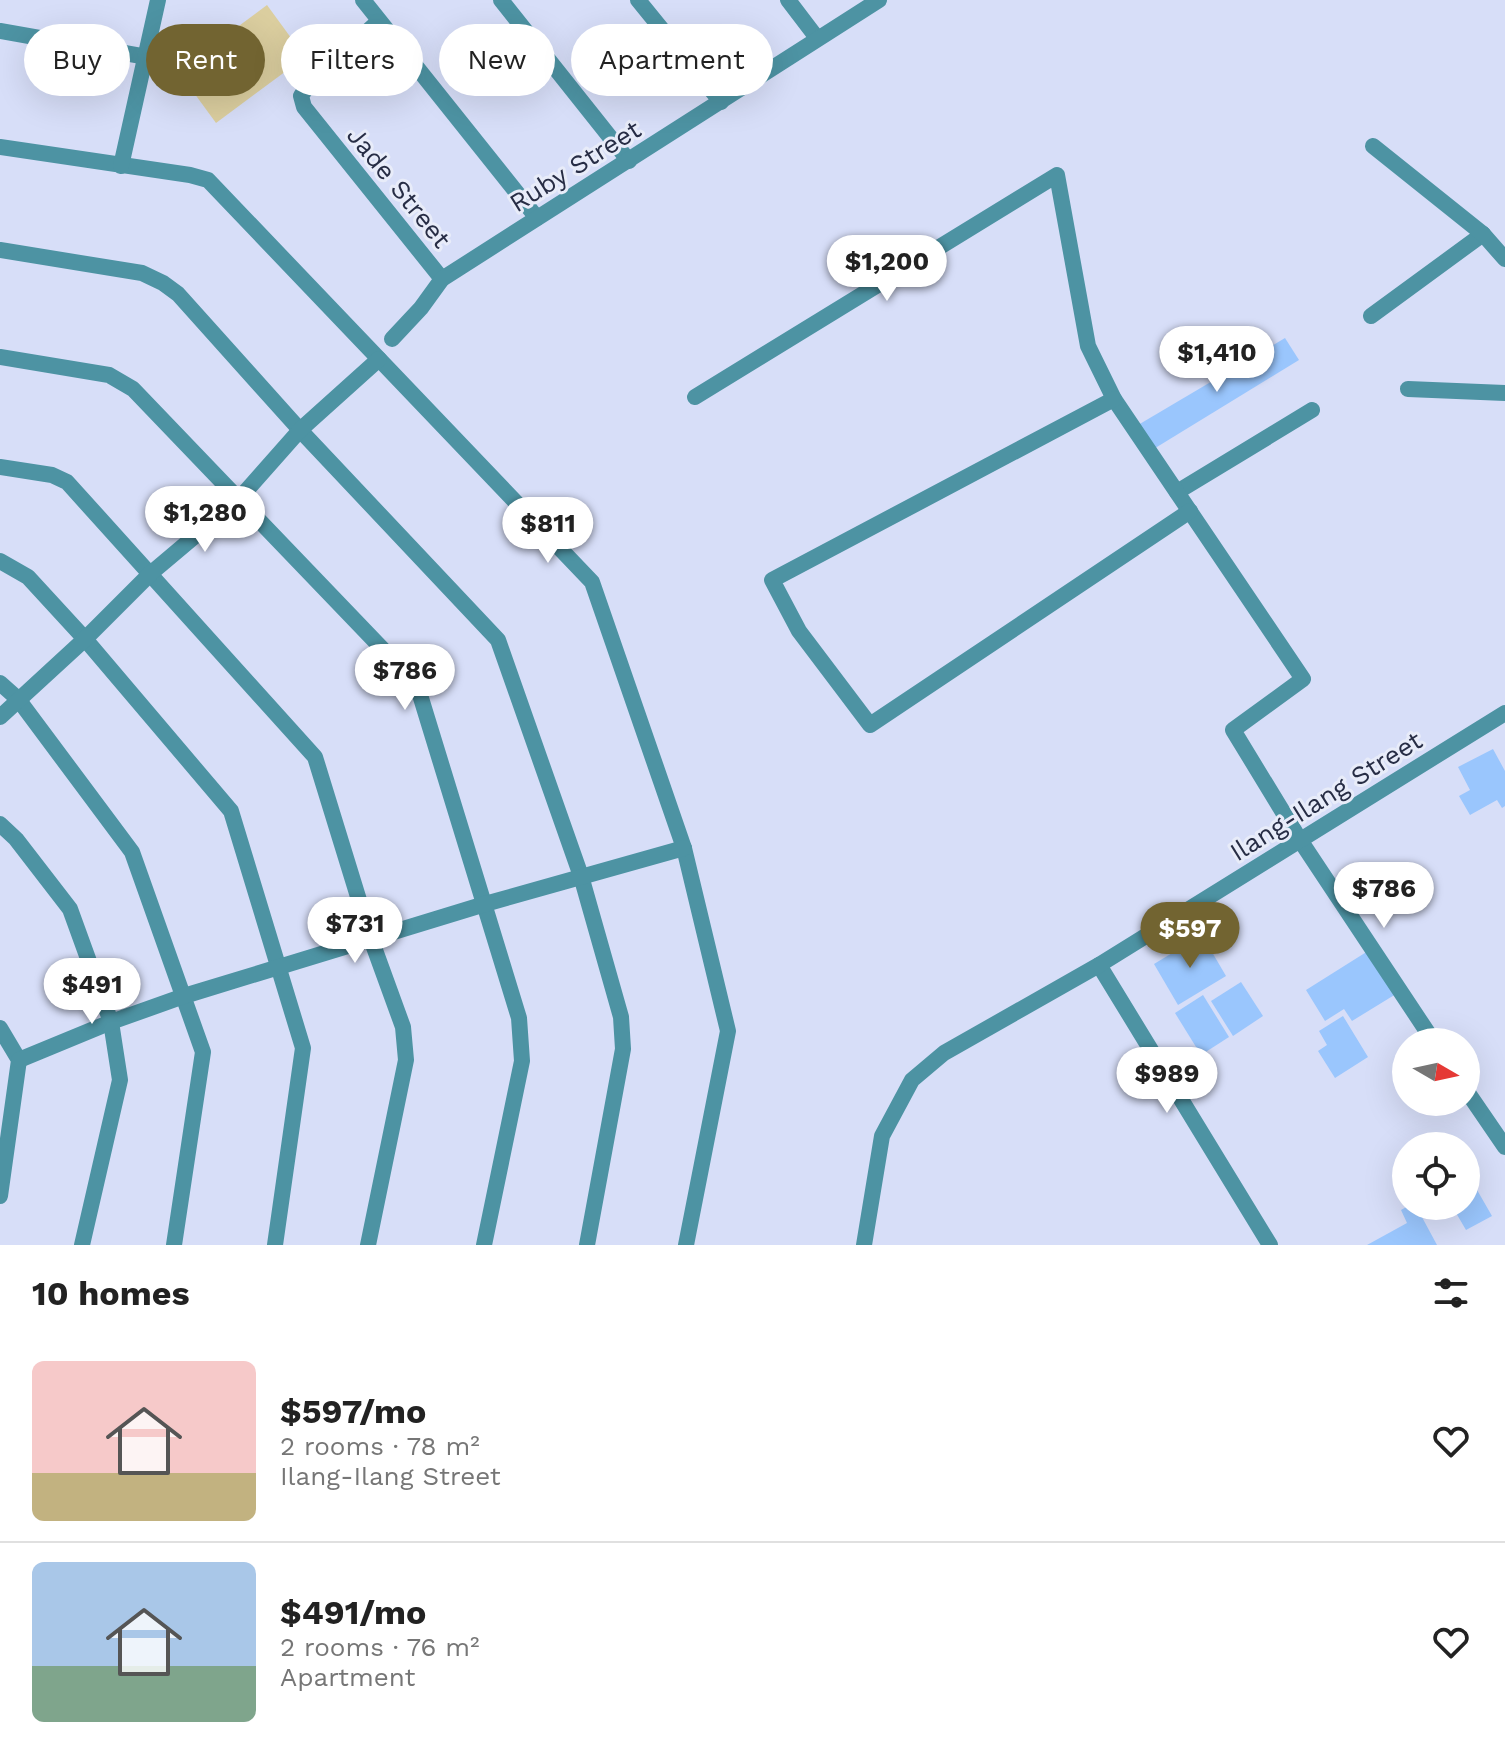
<!DOCTYPE html>
<meta charset="utf-8">
<style>
:root{--surface:#fff;--page:#f2f2f2;--text:#222;--muted:#767676;--line:#e0e0e0;--accent:#726431}
body{margin:0;font-family:"Work Sans",sans-serif;background:var(--page);color:var(--text);height:100vh;display:flex;flex-direction:column;font-size:30px;white-space:nowrap}
*{box-sizing:border-box;margin:0}
p{font-size:26px;color:var(--muted)}
.icon{flex:none;width:44px;height:44px;fill:none;stroke:currentColor;stroke-width:2;stroke-linecap:round;stroke-linejoin:round}
.map{position:relative;height:1245px;overflow:hidden}
.panel{display:flex;flex-direction:column;background:var(--surface);flex:1}
.panel>*{flex:none}
.top-card{position:absolute;left:24px;top:24px;width:800px;height:72px;display:flex;gap:16px}
.needle{width:52px;rotate:99deg}
.fabs{position:absolute;left:1392px;top:1028px;display:grid;gap:16px}
.fabs a{display:grid;place-items:center;width:88px;height:88px;border-radius:50%;background:var(--surface);box-shadow:0 8px 32px #0002;font-size:40px}
.price{position:absolute;translate:-50% -68px;padding:0 18px;border-radius:28px;background:#fff;color:#222;font-size:26px;line-height:52px;filter:drop-shadow(0 2px 4px #0008)}
.price::after{content:'';position:absolute;left:50%;top:48px;width:24px;height:18px;margin-left:-12px;background:inherit;clip-path:polygon(0 0,100% 0,50% 100%)}
.price.current{background:var(--accent);color:#fff}
ul{padding:0;list-style:none}
li{display:flex;align-items:center;gap:24px;height:200px;padding:0 32px}
li+li{border-top:2px solid var(--line)}
li span{display:grid;place-items:center;flex:none;width:224px;height:160px;border-radius:12px;color:#555}
li>.icon{margin-inline-start:auto}
span .icon{width:96px;height:96px;fill:#fffc;stroke-width:1}
li b{font-size:34px}
h2{display:flex;justify-content:space-between;align-items:center;height:96px;padding:0 32px;font-size:34px}
.pill{padding:0 28px;border-radius:36px;background:var(--surface);box-shadow:0 8px 32px #0002;font-size:28px;line-height:72px}
.pill.current{background:var(--accent);color:#fff}
.map>svg:first-child{display:block}
.green{fill:#dbce9f}
.building{fill:#9ac6fd}
.lines{fill:none;stroke-linecap:round;stroke-linejoin:round}
.lane{stroke:#4d93a3;stroke-width:16}
.street{stroke:#4d93a3;stroke-width:16}
.labels{text-anchor:middle;dominant-baseline:central;stroke-width:6;stroke-linejoin:round;paint-order:stroke}
.street-label{font-size:26px;fill:#272d45;stroke:#e8ecf9}
</style>
<div class="map">
<svg width="1505" height="1245" viewBox="0 0 1505 1245">
<rect width="100%" height="100%" fill="#d7def8"/>
<!-- green -->
<path class="green" d="M267,5L305,57L216,123L178,71Z"/>
<!-- building -->
<g class="building">
<path d="M1285,338L1299,360L1152,450L1138,425Z"/>
<path d="M1493,749L1505,771V806L1502,808L1497,800L1470,815L1459,796L1470,790L1458,767Z"/>
<path d="M1202,935L1226,976L1178,1005L1154,964Z"/>
<path d="M1368,951L1396,994L1352,1021L1344,1009L1325,1021L1306,990Z"/>
<path d="M1241,982L1263,1016L1233,1036L1211,1001Z"/>
<path d="M1203,995L1229,1037L1201,1055L1175,1013Z"/>
<path d="M1343,1016L1368,1057L1335,1078L1318,1051L1327,1045L1319,1031Z"/>
<path d="M1469,1176L1492,1216L1466,1230L1452,1206H1466V1177Z"/>
<path d="M1408,1206H1416L1437,1245H1367L1407,1223L1401,1210Z"/>
</g>
<g class="lines">
<!-- lane -->
<g class="lane">
<path d="M1371,316L1483,234"/>
<path d="M1408,389L1505,393"/>
<path d="M1177,492L1312,410"/>
</g>
<!-- street -->
<g class="street">
<path d="M363,0L537,218"/>
<path d="M501,0L629,161"/>
<path d="M638,0L721,102"/>
<path d="M788,0L817,38"/>
<path d="M379,21L309,84L301,96L304,107L442,279"/>
<path d="M0,31L147,57"/>
<path d="M1373,146L1483,234L1505,259"/>
<path d="M0,147L190,175L208,180L592,582L684,848L728,1031L686,1245"/>
<path d="M121,166L158,0"/>
<path d="M0,250L142,273L163,283L178,294L300,430L498,640L581,876L621,1017L623,1049L587,1245"/>
<path d="M392,339L421,308L442,279L879,0"/>
<path d="M0,357L109,375L133,389L417,685L519,1018L522,1061L484,1245"/>
<path d="M695,397L1057,175L1088,346L1114,399L1303,679L1233,730L1300,840L1434,1042"/>
<path d="M1114,399L772,580L799,631L870,725L1190,511"/>
<path d="M0,467L52,475L67,482L315,757L371,939L403,1027L406,1060L368,1245"/>
<path d="M0,561L28,577L85,639L231,811L303,1048L275,1245"/>
<path d="M0,683L18,699L132,852L203,1052L174,1245"/>
<path d="M0,717L85,639L150,574L239,499L300,430L379,359"/>
<path d="M0,824L16,839L70,909L111,1022L120,1080L82,1245"/>
<path d="M1099,965L1270,1245"/>
<path d="M0,1028L19,1060L0,1196"/>
<path d="M19,1060L111,1022L184,996L485,904L684,848"/>
<path d="M1466,1090L1505,1147"/>
<path d="M864,1245L882,1136L912,1080L944,1053L1099,965L1505,713"/>
</g>
</g>
<g class="labels">
<!-- street labels -->
<g class="street-label">
<text transform="translate(575 166) rotate(-32)">Ruby Street</text>
<text transform="translate(399 187) rotate(51)">Jade Street</text>
<text transform="translate(1326 796) rotate(-32)">Ilang-Ilang Street</text>
</g>
</g>
</svg>
<div class="fabs">
<a><svg class="needle" viewBox="-14 -14 28 28"><path d="M0-13l5 13h-10z" fill="#e53935"/><path d="M0 13l5-13h-10z" fill="#767676"/></svg></a>
<a><svg class="icon" aria-label="locate" viewBox="0 0 24 24"><circle cx="12" cy="12" r="6"/><path d="M12 2v4M12 18v4M2 12h4M18 12h4"/></svg></a>
</div>
<b class="price" style="left:887px;top:303px">$1,200</b>
<b class="price" style="left:1217px;top:394px">$1,410</b>
<b class="price" style="left:205px;top:554px">$1,280</b>
<b class="price" style="left:548px;top:565px">$811</b>
<b class="price" style="left:405px;top:712px">$786</b>
<b class="price" style="left:1384px;top:930px">$786</b>
<b class="price" style="left:355px;top:965px">$731</b>
<b class="price current" style="left:1190px;top:970px">$597</b>
<b class="price" style="left:92px;top:1026px">$491</b>
<b class="price" style="left:1167px;top:1115px">$989</b>
<div class="top-card">
<a class="pill">Buy</a>
<a class="pill current">Rent</a>
<a class="pill">Filters</a>
<a class="pill">New</a>
<a class="pill">Apartment</a>
</div>
</div>
<section class="panel">
<h2>10 homes<svg class="icon" aria-label="filters" viewBox="0 0 24 24"><path d="M4 7h16M4 17h16"/><circle cx="9" cy="7" r="2"/><circle cx="15" cy="17" r="2"/></svg></h2>
<ul>
<li><span style="background:linear-gradient(#f6c9c9 70%,#c2b280 0)"><svg class="icon" aria-label="home" viewBox="0 0 24 24"><path d="M3 11l9-7 9 7M6 9v11h12V9"/></svg></span><div><b>$597/mo</b><p>2 rooms · 78 m²</p><p>Ilang-Ilang Street</p></div><svg class="icon" aria-label="heart" viewBox="0 0 24 24"><path d="M12 20l-8-8c-3-5 5-10 8-4 3-6 11-1 8 4z"/></svg></li>
<li><span style="background:linear-gradient(#a9c7e8 65%,#7fa58c 0)"><svg class="icon" aria-label="home" viewBox="0 0 24 24"><path d="M3 11l9-7 9 7M6 9v11h12V9"/></svg></span><div><b>$491/mo</b><p>2 rooms · 76 m²</p><p>Apartment</p></div><svg class="icon" aria-label="heart" viewBox="0 0 24 24"><path d="M12 20l-8-8c-3-5 5-10 8-4 3-6 11-1 8 4z"/></svg></li>
</ul>
</section>
